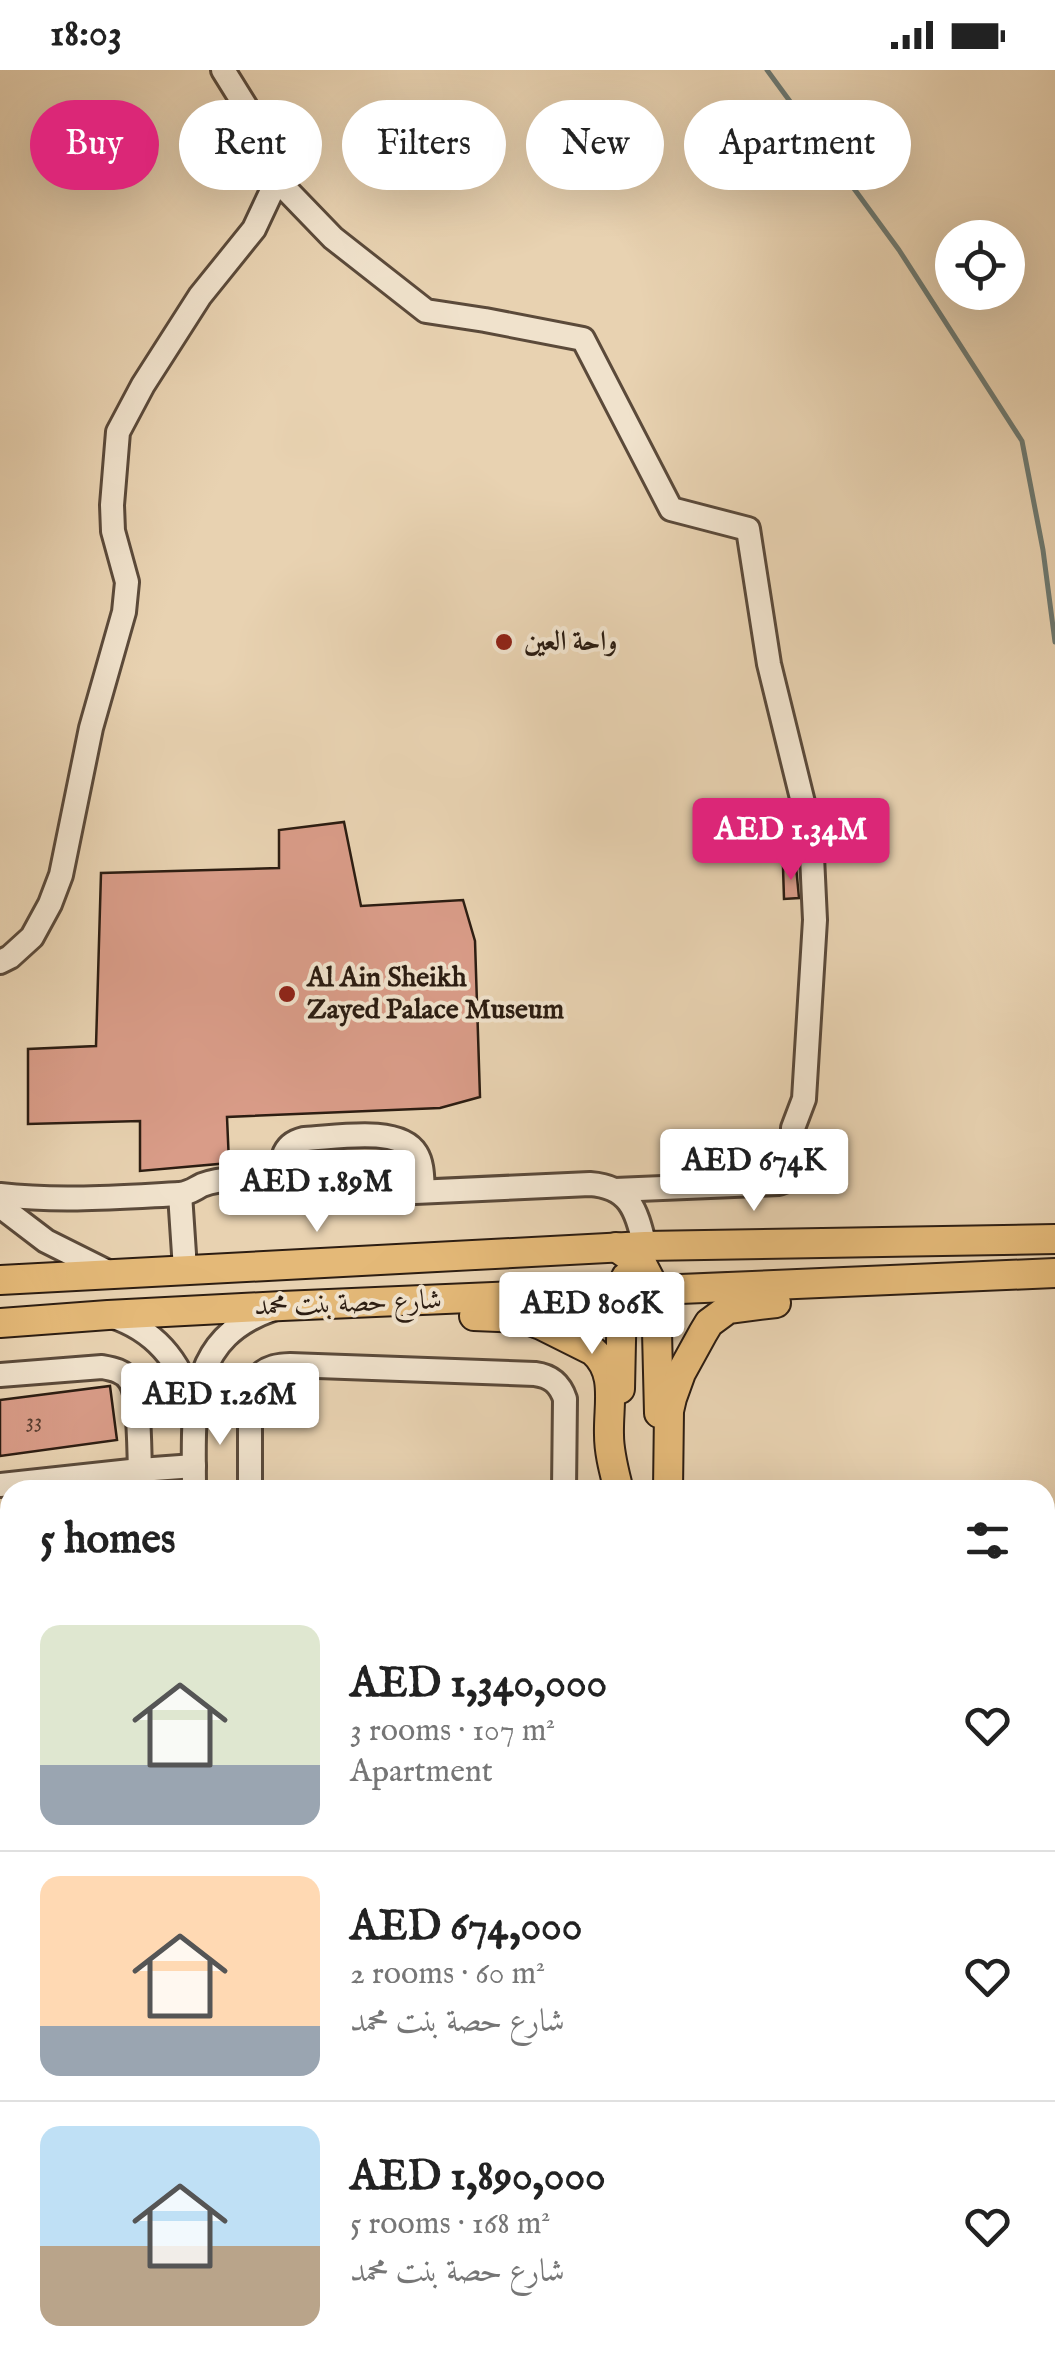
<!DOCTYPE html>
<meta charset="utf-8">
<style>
:root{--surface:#fff;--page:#f6f6f6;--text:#222;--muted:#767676;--line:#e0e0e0;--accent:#db2777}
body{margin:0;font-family:"IM FELL English",Amiri,serif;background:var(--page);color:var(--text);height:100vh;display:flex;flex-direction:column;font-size:38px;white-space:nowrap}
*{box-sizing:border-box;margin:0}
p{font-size:32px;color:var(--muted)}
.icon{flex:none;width:55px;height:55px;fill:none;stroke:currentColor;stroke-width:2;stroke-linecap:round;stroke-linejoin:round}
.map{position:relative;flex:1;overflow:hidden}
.panel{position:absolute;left:0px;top:1410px;width:1055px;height:892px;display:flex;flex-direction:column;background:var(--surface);border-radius:30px 30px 0 0;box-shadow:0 10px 40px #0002}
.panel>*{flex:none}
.hud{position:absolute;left:30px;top:30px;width:995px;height:90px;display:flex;gap:20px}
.tools{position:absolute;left:935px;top:150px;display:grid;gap:20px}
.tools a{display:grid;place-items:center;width:90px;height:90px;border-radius:50%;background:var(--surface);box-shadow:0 10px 40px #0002;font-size:50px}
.price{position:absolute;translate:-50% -85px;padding:0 22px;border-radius:10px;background:#fff;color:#222;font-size:32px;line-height:65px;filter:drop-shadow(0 2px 5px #0008)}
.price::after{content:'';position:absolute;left:50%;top:60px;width:30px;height:22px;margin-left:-15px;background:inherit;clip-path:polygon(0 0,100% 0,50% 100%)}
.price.on{background:var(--accent);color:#fff}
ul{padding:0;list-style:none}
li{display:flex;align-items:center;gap:30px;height:250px;padding:0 40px}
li+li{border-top:2px solid var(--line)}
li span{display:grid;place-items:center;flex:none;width:280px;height:200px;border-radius:20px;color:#555}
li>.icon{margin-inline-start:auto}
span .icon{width:120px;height:120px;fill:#fffc;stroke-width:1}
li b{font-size:42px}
h2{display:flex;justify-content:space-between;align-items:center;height:120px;padding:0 40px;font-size:42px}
.chip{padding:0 35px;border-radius:45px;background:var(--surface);box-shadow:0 10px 40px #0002;font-size:35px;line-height:90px}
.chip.on{background:var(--accent);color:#fff}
.status{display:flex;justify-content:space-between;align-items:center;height:70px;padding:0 50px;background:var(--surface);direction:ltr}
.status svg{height:28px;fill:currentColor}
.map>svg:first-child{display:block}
.garden{fill:url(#garden-furrows);stroke:#706d50;stroke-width:2.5}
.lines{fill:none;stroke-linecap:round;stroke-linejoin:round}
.stream{stroke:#6d7971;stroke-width:5}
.building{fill:#d99c88;stroke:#2c1d12;stroke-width:2.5}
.minor-casing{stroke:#5b4a3a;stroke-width:28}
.major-casing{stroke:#2c1d12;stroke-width:32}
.minor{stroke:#f0e2cc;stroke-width:22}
.major{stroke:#e4b978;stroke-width:28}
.poi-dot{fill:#8f2418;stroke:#f0e2cc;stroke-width:4}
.labels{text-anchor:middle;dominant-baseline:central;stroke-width:8;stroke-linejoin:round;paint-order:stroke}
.number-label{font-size:22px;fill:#573d30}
.poi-label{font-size:28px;font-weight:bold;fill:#2c1d12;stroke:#f0e2cc;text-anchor:start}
.street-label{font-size:28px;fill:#2c1d12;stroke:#f0e2cc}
</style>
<div class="status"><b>18:03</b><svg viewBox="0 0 49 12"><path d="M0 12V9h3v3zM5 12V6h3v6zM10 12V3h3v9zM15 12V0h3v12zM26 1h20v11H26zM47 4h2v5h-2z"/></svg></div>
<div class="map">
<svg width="1055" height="2301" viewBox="0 0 1055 2301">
<defs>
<pattern id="garden-furrows" width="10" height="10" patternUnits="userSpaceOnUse" patternTransform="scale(2.5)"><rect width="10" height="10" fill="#b3bd8e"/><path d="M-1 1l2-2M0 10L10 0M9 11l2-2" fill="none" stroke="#9aa279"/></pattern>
</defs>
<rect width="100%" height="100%" fill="#e8d2b1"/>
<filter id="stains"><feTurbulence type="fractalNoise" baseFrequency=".002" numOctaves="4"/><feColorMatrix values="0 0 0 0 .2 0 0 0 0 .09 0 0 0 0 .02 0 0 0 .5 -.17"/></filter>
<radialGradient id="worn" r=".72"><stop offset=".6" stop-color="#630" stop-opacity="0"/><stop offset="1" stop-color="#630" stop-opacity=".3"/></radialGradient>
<!-- garden -->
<path class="garden" d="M10,2031V2292L133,2293L134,2301H0V2033Z"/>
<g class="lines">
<!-- stream -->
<path class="stream" d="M767,0L899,180L1022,371L1043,480L1055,572"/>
</g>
<!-- building -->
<g class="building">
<path d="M344,752L361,836L463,830L475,871L480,1027L440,1038L227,1047L229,1093L140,1101V1051L28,1054V979L96,976L101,803L279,798V760Z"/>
<path d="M796,796L799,828L784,829L783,797Z"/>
<path d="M110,1316L117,1370L0,1386V1330Z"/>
</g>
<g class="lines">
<!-- minor casing -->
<g class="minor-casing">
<g id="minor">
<path d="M277,110L333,168L426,241L485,250L583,269L671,439L748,459L769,594L811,765L815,850L804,1029L793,1058L791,1105L787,1110L779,1113L615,1120"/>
<path d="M0,892L10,887L32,867L50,834L61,805L91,658L124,542L127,512L113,461L112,435L118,362L143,315L200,226L254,159L277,110L246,37L223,0"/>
<path d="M282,1120C281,1097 278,1075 304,1069C333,1068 399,1055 416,1083C423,1094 422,1109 423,1121"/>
<path d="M180,1124L185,1199"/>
<path d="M0,1125C60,1132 120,1127 180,1124C190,1123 194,1119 202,1115C220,1108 249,1107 267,1112C282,1116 285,1125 304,1127L590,1114C631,1117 636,1141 645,1176"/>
<path d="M0,1136L46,1171L110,1203"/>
<path d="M111,1246C155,1260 181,1292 193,1336"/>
<path d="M0,1305L102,1297C113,1299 124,1301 130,1311C140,1325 139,1380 140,1400"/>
<path d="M0,1415L140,1400L194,1396"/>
<path d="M194,1420C194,1344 185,1269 273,1239"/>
<path d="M250,1420V1326C254,1304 268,1295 290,1295L535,1304C551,1306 560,1314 565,1329L564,1420"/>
<path d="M1045,1681L1050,1688L1051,1838"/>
<path d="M0,1756L10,1758"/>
<path d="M0,1779L10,1775"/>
<path d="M0,1850L10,1852"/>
<path d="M0,1889L10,1886"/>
<path d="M1045,2071H1055"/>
<path d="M1045,2244L1055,2243"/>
<path d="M222,2292L223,2301"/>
<path d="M986,2292V2301"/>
<path d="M556,2295L577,2294L592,2301"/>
<path d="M820,2301V2292"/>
</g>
</g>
<!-- major casing -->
<g class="major-casing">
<g id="major">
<path d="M616,1177L643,1196L656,1221L659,1343"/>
<path d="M0,1210L645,1176L1055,1169"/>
<path d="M474,1246L522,1248L541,1255L593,1281C618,1303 608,1334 609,1365C609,1381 613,1397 617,1413"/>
<path d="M0,1253L108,1245L282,1236L1055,1203"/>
<path d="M620,1319L622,1223L626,1207"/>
<path d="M668,1420L669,1341L672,1328L681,1303L703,1263L709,1253L728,1239L776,1233"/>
<path d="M621,2292V2301"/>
<path d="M665,2301V2292"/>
</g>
</g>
<!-- minor -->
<use href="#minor" class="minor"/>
<!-- major -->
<use href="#major" class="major"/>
</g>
<!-- markers -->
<g class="poi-dot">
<circle cx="504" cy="572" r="10"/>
<circle cx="287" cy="924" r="10"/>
</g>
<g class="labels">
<!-- number labels -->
<g class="number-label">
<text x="34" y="1351">33</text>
</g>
<!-- poi labels -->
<g class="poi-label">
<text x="524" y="572">واحة العين</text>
<text x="307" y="908">Al Ain Sheikh<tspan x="307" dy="32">Zayed Palace Museum</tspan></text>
</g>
<!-- street labels -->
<g class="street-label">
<text transform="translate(348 1234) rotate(-2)">شارع حصة بنت محمد</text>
</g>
</g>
<rect width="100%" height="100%" filter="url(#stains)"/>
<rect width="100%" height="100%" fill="url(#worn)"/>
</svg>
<div class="tools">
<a><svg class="icon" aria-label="locate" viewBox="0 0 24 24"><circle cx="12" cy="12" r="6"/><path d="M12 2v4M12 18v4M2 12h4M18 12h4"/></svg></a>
</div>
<b class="price on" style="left:791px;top:813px">AED 1.34M</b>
<b class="price" style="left:754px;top:1144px">AED 674K</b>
<b class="price" style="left:317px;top:1165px">AED 1.89M</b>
<b class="price" style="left:592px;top:1287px">AED 806K</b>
<b class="price" style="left:220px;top:1378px">AED 1.26M</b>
<div class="hud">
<a class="chip on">Buy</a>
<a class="chip">Rent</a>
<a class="chip">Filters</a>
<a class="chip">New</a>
<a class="chip">Apartment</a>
</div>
<section class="panel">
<h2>5 homes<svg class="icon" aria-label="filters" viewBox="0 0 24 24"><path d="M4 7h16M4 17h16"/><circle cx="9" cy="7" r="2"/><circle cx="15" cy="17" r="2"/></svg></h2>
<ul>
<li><span style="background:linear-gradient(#dfe7d0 70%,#9aa5b1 0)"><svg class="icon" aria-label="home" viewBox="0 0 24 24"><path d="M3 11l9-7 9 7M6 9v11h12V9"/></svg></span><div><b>AED 1,340,000</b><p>3 rooms · 107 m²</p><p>Apartment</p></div><svg class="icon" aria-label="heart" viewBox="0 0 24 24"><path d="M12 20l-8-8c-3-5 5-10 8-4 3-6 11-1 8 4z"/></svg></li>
<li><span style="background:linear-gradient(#ffd9b3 75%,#9aa5b1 0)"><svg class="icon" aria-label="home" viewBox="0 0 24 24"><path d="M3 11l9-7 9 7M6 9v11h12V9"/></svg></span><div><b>AED 674,000</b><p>2 rooms · 60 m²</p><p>شارع حصة بنت محمد</p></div><svg class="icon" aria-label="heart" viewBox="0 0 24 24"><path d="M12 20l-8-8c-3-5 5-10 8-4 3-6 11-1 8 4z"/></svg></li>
<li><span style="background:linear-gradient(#bfe0f5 60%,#b9a48a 0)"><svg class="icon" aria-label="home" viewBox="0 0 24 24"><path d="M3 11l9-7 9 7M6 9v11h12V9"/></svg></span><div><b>AED 1,890,000</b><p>5 rooms · 168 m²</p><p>شارع حصة بنت محمد</p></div><svg class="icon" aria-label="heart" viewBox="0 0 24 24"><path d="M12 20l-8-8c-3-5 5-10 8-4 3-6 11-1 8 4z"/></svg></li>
</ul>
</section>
</div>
